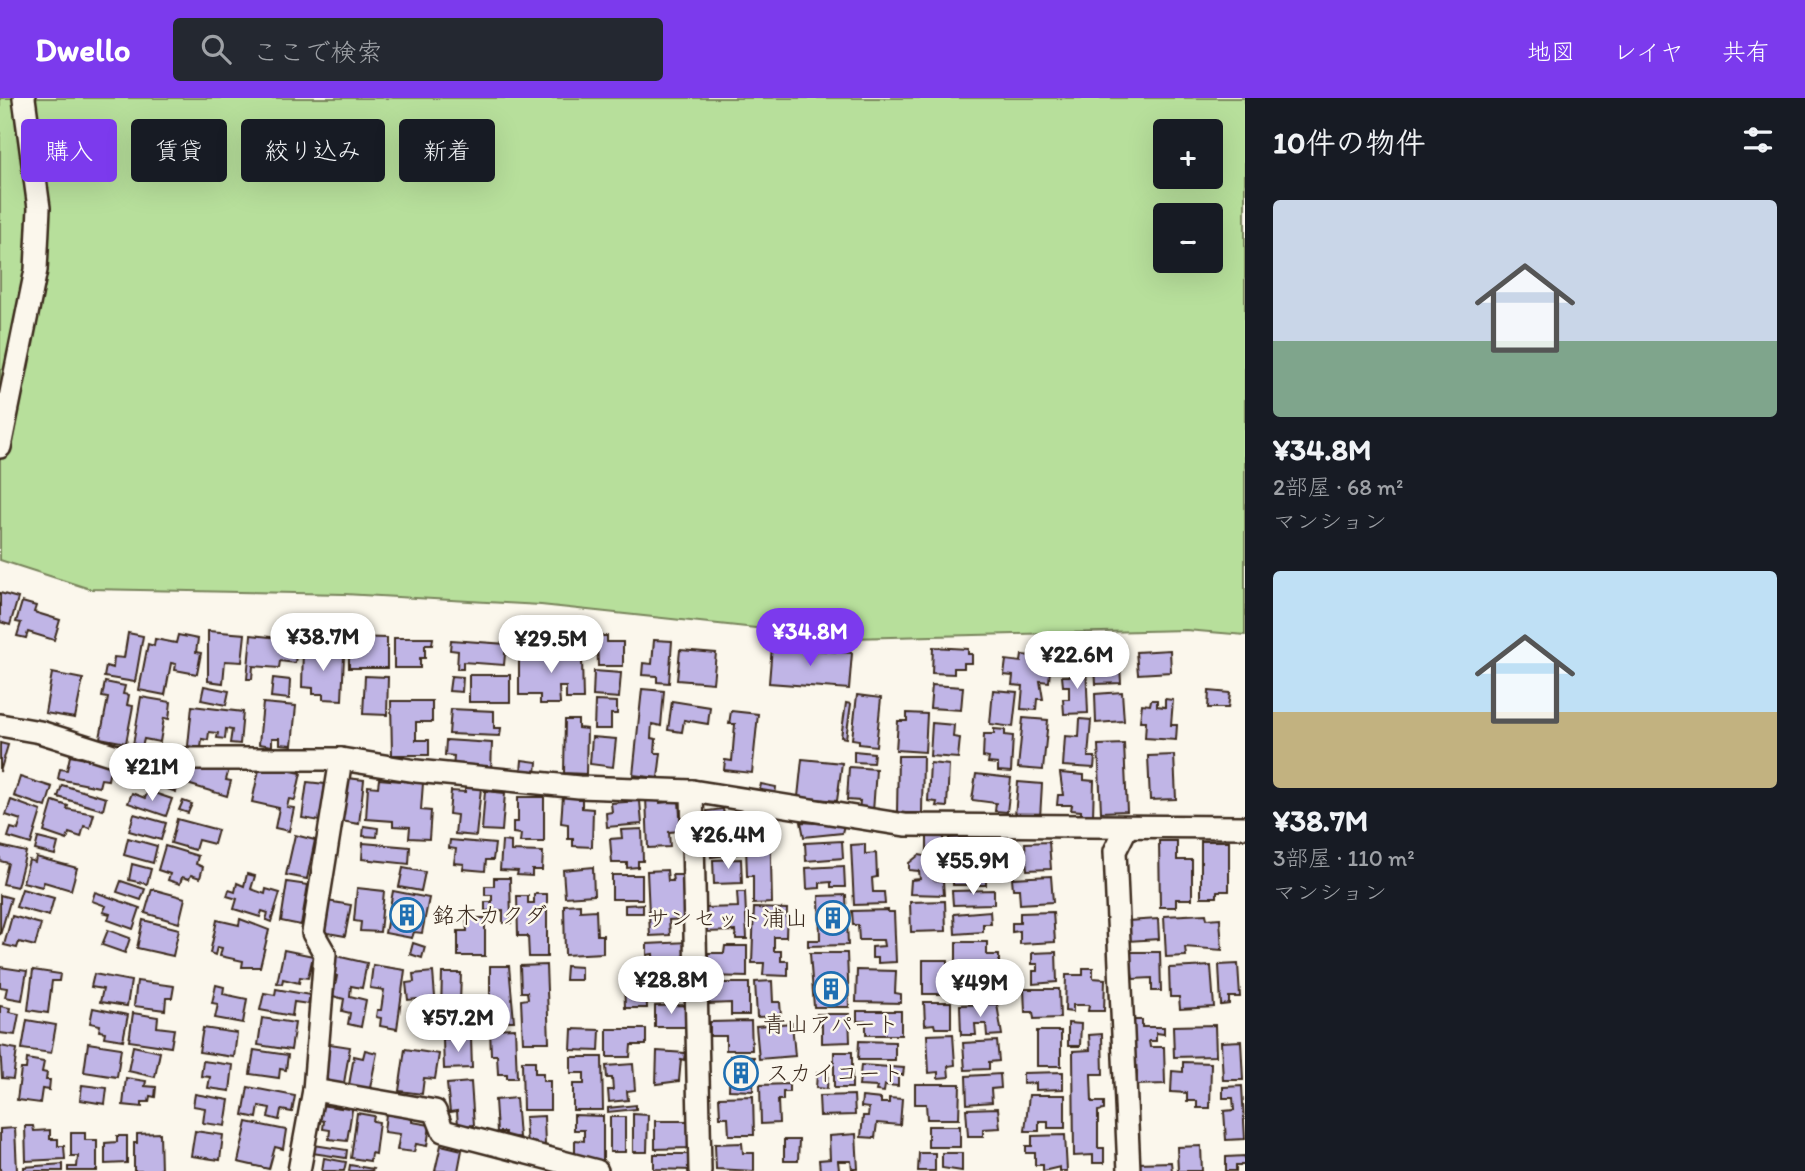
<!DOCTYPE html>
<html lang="ja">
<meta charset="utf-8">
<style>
:root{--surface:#171b24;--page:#242831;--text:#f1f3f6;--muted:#9ea1a6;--accent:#7c3aed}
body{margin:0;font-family:Itim,"Klee One",sans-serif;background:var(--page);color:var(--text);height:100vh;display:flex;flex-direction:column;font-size:26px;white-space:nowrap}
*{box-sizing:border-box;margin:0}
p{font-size:23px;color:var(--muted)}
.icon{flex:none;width:38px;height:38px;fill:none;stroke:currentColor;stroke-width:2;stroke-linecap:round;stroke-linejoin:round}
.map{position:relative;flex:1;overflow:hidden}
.side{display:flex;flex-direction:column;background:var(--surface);width:560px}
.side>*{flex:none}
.guide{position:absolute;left:21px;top:21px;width:665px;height:63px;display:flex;gap:14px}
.tools{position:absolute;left:1153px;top:21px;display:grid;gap:14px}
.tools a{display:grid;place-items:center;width:70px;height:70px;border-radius:7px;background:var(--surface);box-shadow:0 7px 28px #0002;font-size:35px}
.price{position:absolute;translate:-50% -60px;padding:0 16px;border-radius:24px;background:#fff;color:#222;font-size:23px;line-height:46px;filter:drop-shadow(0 2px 4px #0008)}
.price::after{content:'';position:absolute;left:50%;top:42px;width:21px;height:16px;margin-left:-10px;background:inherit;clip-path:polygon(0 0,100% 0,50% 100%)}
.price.on{background:var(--accent);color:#fff}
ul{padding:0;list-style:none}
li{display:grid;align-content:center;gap:14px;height:371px;padding:0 28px}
li span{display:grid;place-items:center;height:217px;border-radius:7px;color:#555}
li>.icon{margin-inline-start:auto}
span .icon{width:126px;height:126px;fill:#fffc;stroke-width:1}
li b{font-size:30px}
h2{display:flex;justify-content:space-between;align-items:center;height:84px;padding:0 28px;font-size:30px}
.pill{padding:0 24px;border-radius:7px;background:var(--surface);box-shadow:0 7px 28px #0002;font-size:24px;line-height:63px}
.pill.on{background:var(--accent);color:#fff}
header{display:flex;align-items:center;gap:42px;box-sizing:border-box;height:98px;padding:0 35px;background:var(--accent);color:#fff}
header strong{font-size:33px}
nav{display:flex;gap:38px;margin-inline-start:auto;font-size:24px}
.search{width:490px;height:63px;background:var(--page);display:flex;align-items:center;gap:18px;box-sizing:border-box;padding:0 24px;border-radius:7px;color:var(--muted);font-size:26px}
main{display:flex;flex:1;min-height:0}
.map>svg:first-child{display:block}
.green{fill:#b7df9b;stroke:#79845c;stroke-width:2;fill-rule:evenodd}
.building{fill:#c0b5e6;stroke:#3b2a1e;stroke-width:2}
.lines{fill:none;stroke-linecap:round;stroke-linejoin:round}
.street-casing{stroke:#3b2a1e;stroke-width:26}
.street{stroke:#fbf7ec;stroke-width:21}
.labels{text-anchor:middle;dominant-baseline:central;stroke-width:5;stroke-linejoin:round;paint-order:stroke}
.poi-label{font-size:23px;fill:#3b2a1e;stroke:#fbf7ec;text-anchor:start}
</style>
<header>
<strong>Dwello</strong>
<div class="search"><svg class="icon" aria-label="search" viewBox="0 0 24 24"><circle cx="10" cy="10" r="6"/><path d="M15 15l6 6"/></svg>ここで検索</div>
<nav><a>地図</a><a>レイヤ</a><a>共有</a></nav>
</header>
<main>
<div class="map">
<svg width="1245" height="1073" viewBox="0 0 1245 1073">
<rect width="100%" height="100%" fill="#fbf7ec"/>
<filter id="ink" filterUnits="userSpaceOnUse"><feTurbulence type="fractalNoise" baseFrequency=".0143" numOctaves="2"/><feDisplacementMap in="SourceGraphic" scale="14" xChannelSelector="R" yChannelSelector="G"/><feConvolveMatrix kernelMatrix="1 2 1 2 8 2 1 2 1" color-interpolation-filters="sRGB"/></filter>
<g filter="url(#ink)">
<!-- green -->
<path class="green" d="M0,0H1245V537L1186,532L850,540L541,507L344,496L90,491L0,462ZM1166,33H1211V79H1166ZM1166,117H1211V163H1166Z"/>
<!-- building -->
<g class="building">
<path d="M0,495L18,500L10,527L0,524Z"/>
<path d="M22,504L36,508L34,514L60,522L54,542L28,534L26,540L17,538L21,525L16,524Z"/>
<path d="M208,533L245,536L242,564L225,563L223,585L208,583Z"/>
<path d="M128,535L143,538L135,584L104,579L106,568L113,570L114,559L124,560Z"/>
<path d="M178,537L198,541L196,554L201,555L197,576L175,572L176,566L171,565L165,597L139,592L148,546L154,548L155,541L176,545Z"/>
<path d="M251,537L298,542L295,565L280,563L279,570L253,568L252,581H247Z"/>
<path d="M575,538L591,540L590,548L574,546Z"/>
<path d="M597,538H607V544H623V568H598Z"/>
<path d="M349,539L387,540V570H349Z"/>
<path d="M328,540H342V552H327Z"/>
<path d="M394,540H433L432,547H425V560H420V570H394Z"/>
<path d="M451,542L506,546L504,567L463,564V571H457L458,553L450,552Z"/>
<path d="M654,542L672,543L669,585L657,584V578L642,577L643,565L652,566Z"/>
<path d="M554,545H564V555H573V561H582L583,601H566V589H559L560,606H540V597H519V554L554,553Z"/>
<path d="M772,548L852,555L849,591L769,585Z"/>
<path d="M303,549L320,550V556L344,558L342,602L323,601V596H313V590L302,589Z"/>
<path d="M933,549L968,551V556H972V565H964V570H954V576L932,575Z"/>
<path d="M1119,550L1121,585L1096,586L1094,552Z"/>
<path d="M1070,551L1083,554L1082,560L1069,558Z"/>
<path d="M680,552L716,555L713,585L677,582Z"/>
<path d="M1170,552L1171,574L1138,576L1136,554Z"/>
<path d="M1022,557L1051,560L1049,584L1040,583L1043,601H1037L1036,612L1021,611L1023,588L1012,587L1013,578L1004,577L1006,562L1021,564Z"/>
<path d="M1086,566L1088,615L1064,616L1063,601H1069V588H1063L1062,578H1075L1074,567Z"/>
<path d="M594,573L621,575L619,600L593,598Z"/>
<path d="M52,575L83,581L75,620L45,615Z"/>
<rect x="469" y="577" width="41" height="27"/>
<path d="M365,578L388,579L387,617L363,616Z"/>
<path d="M451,578L463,579L462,594L449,593Z"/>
<path d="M273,580L290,582L289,601L271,599Z"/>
<path d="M105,584L125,588L123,596L129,597L127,607L133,608L126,645L100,640L108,600L102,599Z"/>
<path d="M932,587L963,589L961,612L930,610Z"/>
<path d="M204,588L229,593L226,607L201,602Z"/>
<path d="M642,591L664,593L661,628L652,626L651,640L656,641L655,655H661L658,680L633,677Z"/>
<path d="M993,592L1017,594L1013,629L990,626Z"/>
<path d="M1209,593L1230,595L1228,610H1208Z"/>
<path d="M1122,594L1124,623L1096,625L1095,596Z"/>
<path d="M857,597L881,600L876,648L859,646V642L852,641Z"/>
<path d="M141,599L171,604L169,621L164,620L160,644L144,641L142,649L133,647Z"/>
<path d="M1165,601L1173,602L1171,627H1177L1176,642L1145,640L1146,623H1140L1142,606L1150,607L1151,602H1157V608L1165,609Z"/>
<path d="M391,603H432V624H416V642H429V657H392Z"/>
<path d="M595,603L617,604V616H611V631H594Z"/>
<path d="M672,603L710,609L708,626L684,622L682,634L668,632Z"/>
<path d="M263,605L296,608L292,647L280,646V640H272V648L259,646Z"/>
<path d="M846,605L851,606L846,640L841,639Z"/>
<path d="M192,608L243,614L240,646L230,645L232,632L226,631L225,641L217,640L218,635L209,634L208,642L202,641L201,650L188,648Z"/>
<path d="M451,611L494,613V630H501L500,638L449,636Z"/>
<path d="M731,613L758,616L752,675L724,672L725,662L732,663L735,626H729Z"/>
<path d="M907,615L927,616L925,654L896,652L898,623H907Z"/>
<path d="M1023,620L1048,622L1043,672L1018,670Z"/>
<path d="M1080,621L1091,622L1088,659H1095L1094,670L1063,668L1065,638L1079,639Z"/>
<path d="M565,622H578V630L587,631L586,676L564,675Z"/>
<path d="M932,625L954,627L953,639L960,640L958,660L930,658Z"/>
<path d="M994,631L1005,632V637L1013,638L1011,674L998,673V666L988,665L989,660L983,659L984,636H994Z"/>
<path d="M592,639L616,641L613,669L590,666Z"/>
<path d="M446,642L492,645L491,674L453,672L454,658L445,657Z"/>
<path d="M0,645L8,647L0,674Z"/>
<path d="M1124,646L1127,713L1101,714L1098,647Z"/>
<path d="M854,653L874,655L873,665L854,664Z"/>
<path d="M1174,657L1176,701L1150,702L1148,658Z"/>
<path d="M70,658L111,666L108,682L101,681L99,689L58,681L60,671L67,672Z"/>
<path d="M898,658H923L922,715H897Z"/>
<path d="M802,661L842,665L837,703L798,699Z"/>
<path d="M522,662L537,664L536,675L521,674Z"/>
<path d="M210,665L229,671L226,682L231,683L227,698L184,685L190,667L208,672Z"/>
<path d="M930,665L949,667L947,709L936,708L937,704L928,703Z"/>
<path d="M170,667L184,672L176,694L147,684L151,673L156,675L159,668L168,672Z"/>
<path d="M260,667L301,675L295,702L289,701L287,709L294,710L289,733L275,730L279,710L252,704Z"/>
<path d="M849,669L876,671L873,714L859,713L860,703L847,702Z"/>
<path d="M1060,675L1084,677V682L1094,683L1093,719L1081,718V713L1071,712L1072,707H1057L1058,697H1063Z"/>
<path d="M976,676L1011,680L1007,714L995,713L996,705L972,702Z"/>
<path d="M20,679L52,689L46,709L14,698Z"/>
<path d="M347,680L364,682L359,726L341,723Z"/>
<path d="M379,681L423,685L421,712L431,713L429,741L409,740L410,729L393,728V723L366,721L368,688L378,689Z"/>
<path d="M307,684L325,686L320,723L302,720Z"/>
<path d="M1018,684L1042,686L1040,720L1015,718Z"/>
<path d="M761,686L776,689L775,698L759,695Z"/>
<path d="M62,687L106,700L103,712L58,699Z"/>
<path d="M465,689L481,690L476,738L455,736L457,717L449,716L451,693L465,694Z"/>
<path d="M148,693L172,701L166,718L128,705L132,695L145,700Z"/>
<path d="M485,693L505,695L502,733L482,732Z"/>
<path d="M563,698H582V710L593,711L592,749L573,748V741H568V726L561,725Z"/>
<path d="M660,698V705L679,703L681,733L669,734L670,749L648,750L646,699Z"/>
<path d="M518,699H544V744H520L521,736L513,735V724H518Z"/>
<path d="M11,702L41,713L31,746L8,739L11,730L18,732L21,722L6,717Z"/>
<path d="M53,703L68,708L67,711L94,716L90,730L84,728L81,739L69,735L67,742L44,734Z"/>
<path d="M183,703L192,706L188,715L179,712Z"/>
<path d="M640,703L642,726L607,729L606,715L612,714L611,705Z"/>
<path d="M723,711L724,717L736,716L742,755L711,759L710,746H705L702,724H708L707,713Z"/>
<path d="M134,716L166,725L161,742L129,733Z"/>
<path d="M770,718L772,805L753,806V778H747L745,719Z"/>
<path d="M177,721L218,732L214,746L198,742L195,752L171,745Z"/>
<path d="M801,724L844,727L842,735L804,739Z"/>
<path d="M364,728L378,730L377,739L363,738Z"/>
<path d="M642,731L643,763H638V769L627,770V765H612L610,741L622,740L621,732Z"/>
<path d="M295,737L315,742L307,781L286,777Z"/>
<path d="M944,737V752L927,753V738Z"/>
<path d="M990,738L991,764L951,766L949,740Z"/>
<path d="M38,740L58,745L55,757L35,752Z"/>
<path d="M128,740L157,748L153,765L124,757Z"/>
<path d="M450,742L495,746L493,762H486L485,773L463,771L464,766L454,765L456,751L449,750Z"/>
<path d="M502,743L511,744V753L543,754L542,772H532V778L517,777L518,773L500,772Z"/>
<path d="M842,743L843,760L806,763L805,745Z"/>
<path d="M1159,743H1177V762H1192V801H1176V809H1160Z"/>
<path d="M1201,743H1229V793H1217V799H1201Z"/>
<path d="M1049,744L1051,771L1027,772L1025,745Z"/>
<path d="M363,745L410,749L409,766L362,761Z"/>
<path d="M865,746V756L876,755L877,779L872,780L873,794H884L885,806L854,807L851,747Z"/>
<path d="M0,748L26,754L17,789L3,786L8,765L0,763Z"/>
<path d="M165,748L198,758L196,766L203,769L200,780L191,777L189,781L182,779L180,786L168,782L170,776L158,772Z"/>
<path d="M919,757L942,761L941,777H933L934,782L943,783L944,797L910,796L911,782L920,781L919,773L909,772V765Z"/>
<path d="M36,759L77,770L71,792L44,784L42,789L23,784L29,762L35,764Z"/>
<path d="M741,761L742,785L714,786L713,762Z"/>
<path d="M132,766L151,771L147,786L129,782Z"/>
<path d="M844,768L845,789H831V784L820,785V790L807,791L806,770Z"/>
<path d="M593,769L594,797L565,799L563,772Z"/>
<path d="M403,770L425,774L421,793L399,789Z"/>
<path d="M953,771L992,772V780L986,779V787H953Z"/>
<path d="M667,772L668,783H673L672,777H684L686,821L669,822L670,837L650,838L647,773Z"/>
<path d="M247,776L255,778L251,791L265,796L266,791L280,795L271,824L266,822L268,815L262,813L260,819L234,811L237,801L227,798L229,792L235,794L237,785L244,788Z"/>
<rect x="612" y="777" width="30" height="24"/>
<path d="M1051,778L1053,804L1020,806L1019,791H1013L1012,780Z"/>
<path d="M494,780H510L511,825H503V812L485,813V804H492V797H485V788H494Z"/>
<path d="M121,783L145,791L141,802L117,794Z"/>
<path d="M287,784L308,787L301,827L281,823Z"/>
<path d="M357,790L384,793L380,834L360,833L361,824L354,823Z"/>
<path d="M22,791L54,800L49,818L16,809Z"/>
<path d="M152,791L185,800L179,825L145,815Z"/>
<path d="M994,792V806L953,807L952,793Z"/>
<path d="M393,793L429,800L422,835L414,834L412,840L385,835Z"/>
<path d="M95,794L140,810L133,831L108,822L110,816L103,814L106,808L92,803Z"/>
<path d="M737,794H745L747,841H736L735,833L705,834L704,810L738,809Z"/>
<path d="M534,796H547V859H529L528,838H518L517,798H528V805H534Z"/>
<path d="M0,797L11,800L0,837Z"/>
<path d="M846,797L848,847L808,848V842H820L819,798Z"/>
<path d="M327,803L351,807L345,838L322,834Z"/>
<path d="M945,803L946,833L911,834L910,804Z"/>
<path d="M580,806V813L596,812L597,837H603V855L565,857L564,807Z"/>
<path d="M643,806V815H625V807Z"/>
<path d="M754,810L787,811L786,839H774V853H781V863H788V878L763,877L764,865H752Z"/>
<path d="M888,812V814H894L896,864L878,865V860H872V849L884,848L883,842H859L858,827H853L852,813Z"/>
<path d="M990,813L991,826H983V834L955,836L954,816Z"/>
<path d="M1053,814L1055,844L1020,846V833L1012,834V825H1020V815Z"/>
<path d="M1206,816L1207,821L1220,820L1222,852L1185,849L1186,858L1166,859L1164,818Z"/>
<path d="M12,818L41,826L35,848L19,844L17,850L4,847Z"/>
<path d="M466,820H485V858H458V833H467Z"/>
<path d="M240,821L269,832L260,869H242L243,863L220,858L222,850L217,849L215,857L210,855L217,822L239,827Z"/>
<path d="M1158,821L1159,841L1128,843L1127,823Z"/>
<path d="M143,822L179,831L173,858L137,850Z"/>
<path d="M108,832L130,840L125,855L102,847Z"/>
<path d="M688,844L689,865L679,866L680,874L667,875V885H655L653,856L647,857V846Z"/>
<path d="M956,844H987V857H999V885H956Z"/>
<path d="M413,845L425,849L422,860L410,856Z"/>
<path d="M725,848H747V879L707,878L708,855H724Z"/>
<path d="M284,852L313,858L308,880L300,879L299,885L283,881L282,886L277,885Z"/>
<path d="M1056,854L1057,884L1033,886V873H1038V866H1032V855Z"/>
<path d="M1128,854H1160L1161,893H1152V880L1133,881Z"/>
<path d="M810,855H847L849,909H814Z"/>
<path d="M332,857L367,865L362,890L351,888L350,898L366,902L361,929L348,926L350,915L342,913L344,901L333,898L337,878L328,876Z"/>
<rect x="923" y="862" width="25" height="34"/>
<path d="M1238,866L1240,899H1229V906L1221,907L1219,867Z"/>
<path d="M373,867L405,872L397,931L380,928L381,920L376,919L377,912H381L384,892L370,890Z"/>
<path d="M546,867L549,944H523L521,902L528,901L527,894H521L520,868Z"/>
<path d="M490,868H509L514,923H490Z"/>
<path d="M566,868L581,869V882H565Z"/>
<path d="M1211,868L1214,909L1180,911L1179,899H1170L1169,870Z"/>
<path d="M0,869L27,873L22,902L5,899L7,890L0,889Z"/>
<path d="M1083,870H1093V880L1105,881L1104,913H1088L1089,907H1073V914L1065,913L1066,877H1083Z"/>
<path d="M33,872L60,876L59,883H52L48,915L28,912Z"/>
<path d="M857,872L896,873L895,895L901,896V905L856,904Z"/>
<path d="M433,874L437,924L414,926L413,908H418L417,901L408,902L406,885L414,884L413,876Z"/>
<path d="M442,875H461L460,906H470V928H442V920H449V913H441Z"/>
<path d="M94,876L131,883L127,908L100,904L103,891L91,889Z"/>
<path d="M624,880H646L647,910H625Z"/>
<path d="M137,883L174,888L172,900H166L165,912L134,908Z"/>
<path d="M772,883L773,904H780L781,918L757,919L755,884Z"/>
<path d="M709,885H749V917H731V905L709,906Z"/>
<path d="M216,887L224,889L223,896L247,901L243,925L215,920L218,906L212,905Z"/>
<path d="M276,891L310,897L308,906L294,904L292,918L260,912L264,895L275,897Z"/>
<path d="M987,891V900H957V892Z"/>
<path d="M1024,891H1059L1060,920L1034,921L1033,914H1025Z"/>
<path d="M924,904H951V930H935L934,926L925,927Z"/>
<path d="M997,906L1002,937L987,938L986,926H975L976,937H961L960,907Z"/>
<path d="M686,907V929H655V908Z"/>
<path d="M0,908L10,910L9,914L19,916L15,937L0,935Z"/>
<path d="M93,910L128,917L123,942L104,939L105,934L99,933L100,927L90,925Z"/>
<path d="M857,913H901V937H866V923H857Z"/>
<path d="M133,915L158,919L157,929L174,931L171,949L129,943Z"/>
<path d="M817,916H849L850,944L822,945V926L818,927Z"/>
<path d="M262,920L295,925L291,952L258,947Z"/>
<path d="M27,922L56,927L51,955L22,951Z"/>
<path d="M1131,922H1142V929H1164V936L1156,935V943H1149L1150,949H1164L1165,986L1137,987V973H1132Z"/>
<path d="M751,923L752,952H726V938H710V924Z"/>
<path d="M792,925L795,958L759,961L756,928Z"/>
<path d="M1068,925L1081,926L1080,948H1068Z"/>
<path d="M1215,927L1216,958L1174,959L1173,928Z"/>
<path d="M203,930L237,935L234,959L199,954Z"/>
<path d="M515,930L517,980H507V976H498L497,957H491L490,931Z"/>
<path d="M572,931L600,932L599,953L571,952Z"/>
<path d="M607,931H646V947H631L630,959H607Z"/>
<rect x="1037" y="933" width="24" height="35"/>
<path d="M953,936L955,967L948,968L949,979L938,980V974L929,975L927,937Z"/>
<path d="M1102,936L1103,976H1091L1092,1004H1104V1012L1098,1013V1050H1104V1065H1093V1057L1074,1058L1073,953L1090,952L1089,937Z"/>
<path d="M471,940L472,970L444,971L443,941Z"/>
<path d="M859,943L895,944V962H858Z"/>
<path d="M997,943L999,963L989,964V971L965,972L963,945Z"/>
<path d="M1241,943L1243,982H1223L1221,944Z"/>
<path d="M88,945L121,950L117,979L84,974Z"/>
<path d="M330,946L350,949L343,991L330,988V983L324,982Z"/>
<path d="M0,948L17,951L13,981L2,980Z"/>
<path d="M133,948L160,954L155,979L128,973Z"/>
<path d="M405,951L439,956L435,981L424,980L422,996L399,993Z"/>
<path d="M254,952L288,957L286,972L280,971L279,980L250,976Z"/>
<path d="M365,952L377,955L369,995L364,994V990L349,987L354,958L363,960Z"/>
<path d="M657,953L685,955L684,962L681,961L679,983L656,986Z"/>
<rect x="834" y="954" width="18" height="36"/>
<path d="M730,958L754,959L753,993L729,992Z"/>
<path d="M571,959H602L603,1012H573V986H584V975H571Z"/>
<path d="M27,961L44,964L42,974L47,975L46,982H50L49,992L42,991L40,1005L17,1002L21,971H26Z"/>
<path d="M203,963L233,967L230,993L208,990L210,979L201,978Z"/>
<path d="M522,963H535V975H543V983H550V1012H523Z"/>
<path d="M1183,964L1211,965L1210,1010H1197V1003H1187V995L1171,994L1172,973L1183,974Z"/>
<path d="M633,966L635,992L627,993L628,1002L609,1004L608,992H613L612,980H607L606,968Z"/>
<path d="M861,967L904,970L903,977H898V988L885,987L884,994L876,993L877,989L859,988Z"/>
<path d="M1063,974V991L1036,992V985L1023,986V975Z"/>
<path d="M817,975H828L827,991L816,990Z"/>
<path d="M1000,976L1001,990L991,991L992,1004L967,1006L966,978Z"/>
<path d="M126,980L146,983L145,988L156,989L155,999L150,998L149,1004H142V1009L123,1007Z"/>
<path d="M471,984L474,1027L458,1028L457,1013L450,1014L447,986Z"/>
<path d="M789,986V994H783V1002H778L779,1025L761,1026L760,987Z"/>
<path d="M915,986H960L959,1021H927L926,1006H915Z"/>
<path d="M82,987L107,990L105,1006L80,1002Z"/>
<path d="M1242,988L1245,1041L1226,1042L1224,1013L1234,1012L1233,1000H1223V989Z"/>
<path d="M248,989L295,998L292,1014L281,1012L279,1022L268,1019L270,1010L259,1008L257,1020L243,1017Z"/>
<path d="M195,996L229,1002L225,1028L203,1025L205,1010L193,1008Z"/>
<path d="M854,997L855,1017L820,1018L819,998Z"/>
<path d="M1029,997H1065V1030H1048V1023H1039V1033H1025Z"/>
<path d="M753,998L754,1037H729L728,1019H720L719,999Z"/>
<path d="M862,999L881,1001V1005H889V1000L902,1001L900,1027L877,1025L875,1040L861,1039L863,1018H868L869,1010L861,1009Z"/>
<path d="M516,1000L519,1039L505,1040V1034H497L495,1002Z"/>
<path d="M341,1005L353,1006L347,1043L329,1041L330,1032L323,1031L324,1023L317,1021L320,1007L341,1010Z"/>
<path d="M636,1007V1011L608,1014V1010Z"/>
<path d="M998,1010L1000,1030L983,1031V1038H968L966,1011Z"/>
<path d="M357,1015L374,1018L373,1023L379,1024L375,1056L371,1055L370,1063L351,1060Z"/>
<path d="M386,1016L412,1020V1024L430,1027L427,1048L416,1046L414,1054L397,1052L400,1036L384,1034Z"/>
<path d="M633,1016L648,1017L647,1054H633Z"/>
<path d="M574,1017L603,1018V1066H587V1059H575V1042L584,1043V1032H574Z"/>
<path d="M544,1018L545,1047L527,1048L525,1019Z"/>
<rect x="610" y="1019" width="15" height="35"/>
<path d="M655,1023H689V1050L655,1051Z"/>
<path d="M247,1024L286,1032L283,1051L275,1049L269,1071L238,1064Z"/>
<path d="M25,1028H33L34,1033L50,1032V1041H58V1048H64L65,1061L26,1063Z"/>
<rect x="928" y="1028" width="32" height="21"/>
<path d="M15,1030L17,1073H0V1031Z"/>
<path d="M195,1033L223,1037L220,1062L191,1058Z"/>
<path d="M71,1035H85V1042H97V1073H68V1069H77L78,1058H71Z"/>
<path d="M160,1035L161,1073H134V1045H137V1036Z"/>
<path d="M856,1036L858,1071H852L851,1063H838L839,1072L820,1073L819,1062L830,1061L829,1038Z"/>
<path d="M1065,1037L1067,1073H1060V1069L1043,1073V1067H1035V1055H1026V1048H1032V1038Z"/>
<path d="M117,1038H127V1065L105,1066V1045L117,1044Z"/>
<path d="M784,1042H799L798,1063H784Z"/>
<path d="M742,1045L743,1055H754V1073L716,1071L715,1046Z"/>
<path d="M314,1047L347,1052L346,1060L312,1055Z"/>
<path d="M441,1047L462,1052L458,1073H435Z"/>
<path d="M1201,1048L1202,1073H1178L1177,1049Z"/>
<path d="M919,1055H935V1073H918Z"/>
<path d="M942,1055H962V1073L942,1070Z"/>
<path d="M654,1056H692V1072L654,1071Z"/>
<path d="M1245,1058V1067H1236V1073H1226V1059Z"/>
<path d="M324,1060L346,1064L344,1073H322Z"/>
<path d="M1171,1064L1172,1073H1137V1065Z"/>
<path d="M63,1066V1073H24V1069Z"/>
<path d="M350,1067L373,1071L372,1073H349Z"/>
</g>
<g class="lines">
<!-- street casing -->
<g class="street-casing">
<g id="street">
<path d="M0,349L36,172L39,110L24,0"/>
<path d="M0,627L40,634L126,661H341L416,673L579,689L692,693L905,727L1245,729"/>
<path d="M692,693L700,1073"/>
<path d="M1127,729L1115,753L1129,1073"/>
<path d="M314,992L435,1013L443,1033L597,1073"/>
<path d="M299,1073L314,992L325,856L313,835L341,661"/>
</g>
</g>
<!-- street -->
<use href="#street" class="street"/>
</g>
</g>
<!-- icons -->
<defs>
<g id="building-ring" transform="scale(1.75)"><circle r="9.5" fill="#fbf7ec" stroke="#1f6fb2" stroke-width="1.5"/><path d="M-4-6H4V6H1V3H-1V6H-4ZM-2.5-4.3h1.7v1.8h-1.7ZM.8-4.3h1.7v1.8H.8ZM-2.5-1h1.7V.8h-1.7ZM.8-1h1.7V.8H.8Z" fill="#1f6fb2"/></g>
</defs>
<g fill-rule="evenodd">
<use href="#building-ring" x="407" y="817"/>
<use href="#building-ring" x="833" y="820"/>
<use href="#building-ring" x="831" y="891"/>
<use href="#building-ring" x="741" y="975"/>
</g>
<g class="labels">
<!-- poi labels -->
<g class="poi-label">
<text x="432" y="817">銘木カクダ</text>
<text x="808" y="820" text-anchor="end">サンセット浦山</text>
<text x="831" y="926" text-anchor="middle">青山アパート</text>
<text x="766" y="975">スカイコート</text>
</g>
</g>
</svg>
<div class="tools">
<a>+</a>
<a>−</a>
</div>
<b class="price on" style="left:810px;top:570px">¥34.8M</b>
<b class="price" style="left:323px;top:575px">¥38.7M</b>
<b class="price" style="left:551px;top:577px">¥29.5M</b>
<b class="price" style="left:1077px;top:593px">¥22.6M</b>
<b class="price" style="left:152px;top:705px">¥21M</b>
<b class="price" style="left:728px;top:773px">¥26.4M</b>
<b class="price" style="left:973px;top:799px">¥55.9M</b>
<b class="price" style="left:671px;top:918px">¥28.8M</b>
<b class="price" style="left:980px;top:921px">¥49M</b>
<b class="price" style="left:458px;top:956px">¥57.2M</b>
<div class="guide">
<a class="pill on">購入</a>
<a class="pill">賃貸</a>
<a class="pill">絞り込み</a>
<a class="pill">新着</a>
</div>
</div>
<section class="side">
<h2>10件の物件<svg class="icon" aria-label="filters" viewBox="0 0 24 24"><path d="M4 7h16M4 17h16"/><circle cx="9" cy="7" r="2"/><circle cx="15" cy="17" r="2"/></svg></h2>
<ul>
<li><span style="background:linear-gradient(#c9d6e8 65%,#7fa58c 0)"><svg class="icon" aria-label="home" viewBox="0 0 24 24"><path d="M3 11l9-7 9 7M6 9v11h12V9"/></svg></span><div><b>¥34.8M</b><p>2部屋 · 68 m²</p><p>マンション</p></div></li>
<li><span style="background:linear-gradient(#bfe0f5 65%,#c2b280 0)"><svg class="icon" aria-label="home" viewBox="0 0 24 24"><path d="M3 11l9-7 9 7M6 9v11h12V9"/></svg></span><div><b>¥38.7M</b><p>3部屋 · 110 m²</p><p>マンション</p></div></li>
</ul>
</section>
</main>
